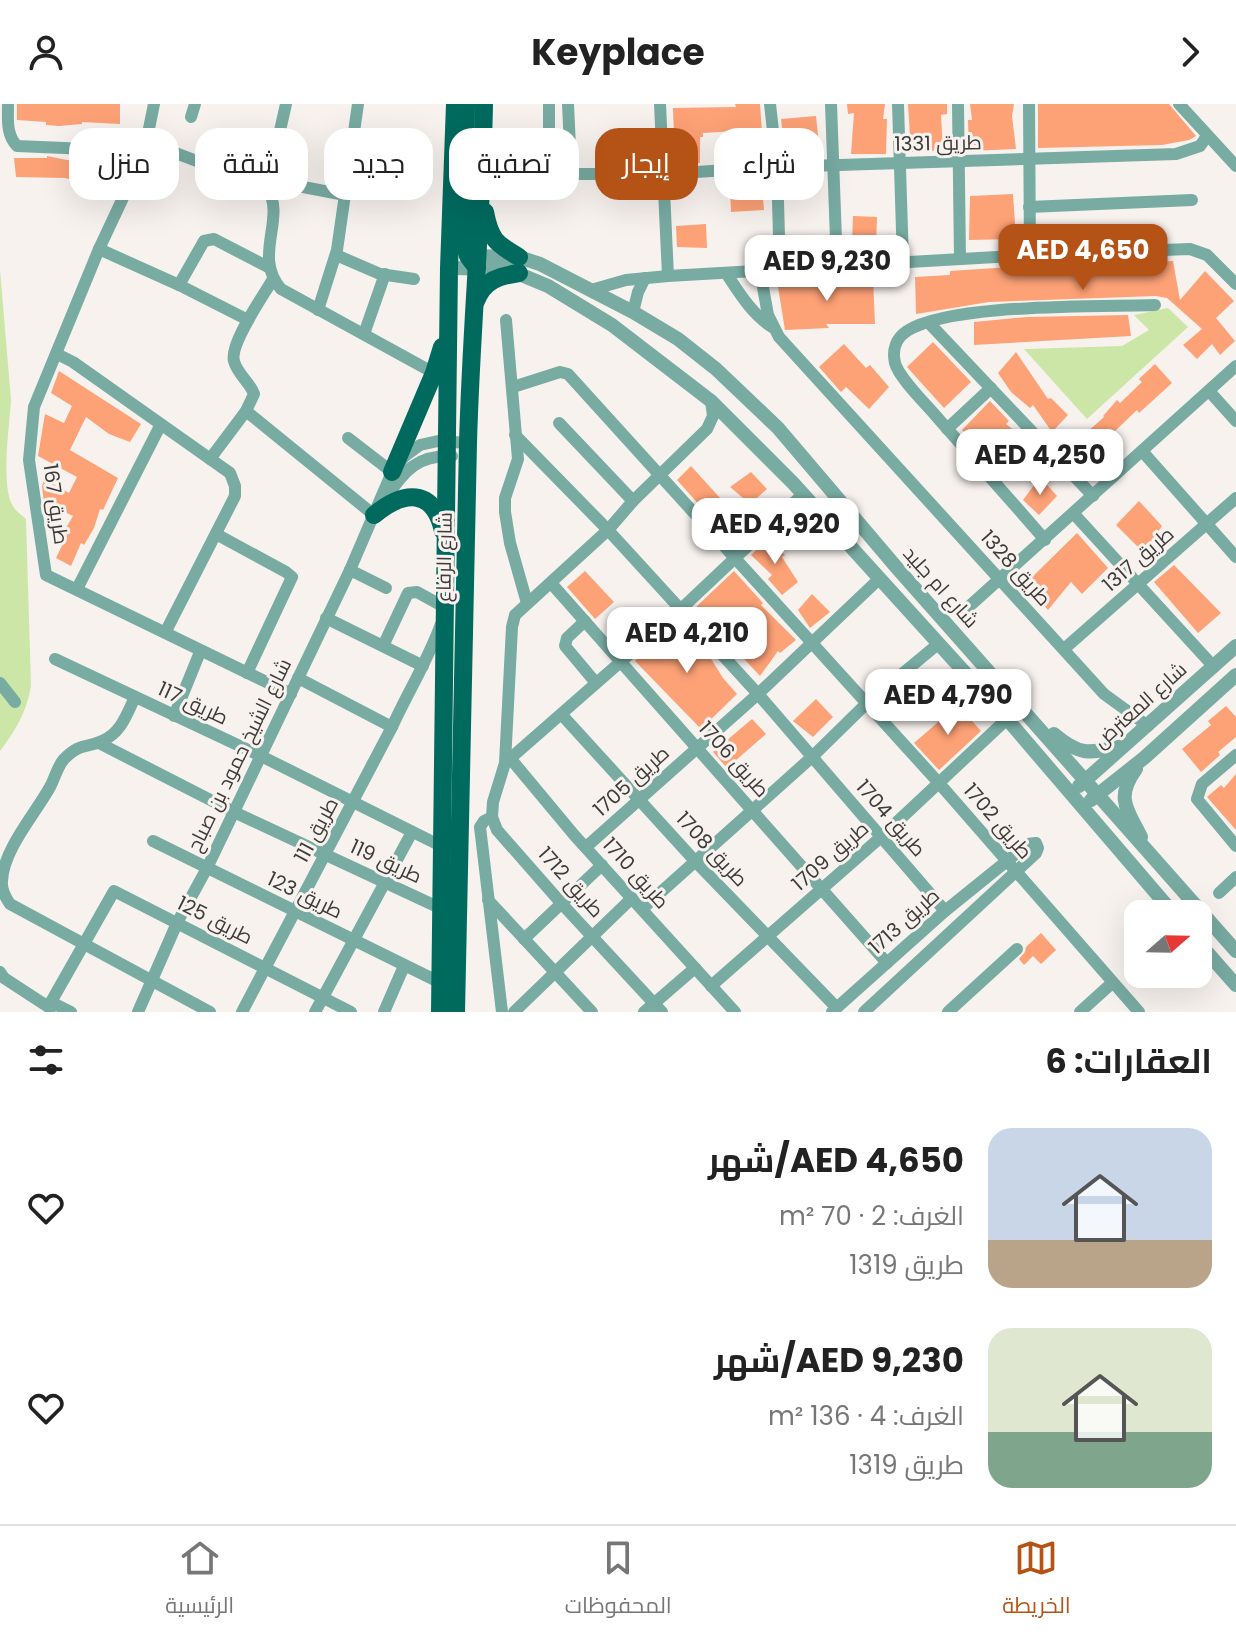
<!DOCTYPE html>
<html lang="ar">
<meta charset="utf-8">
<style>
:root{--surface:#fff;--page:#f6f6f6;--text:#222;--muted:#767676;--line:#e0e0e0;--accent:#b55316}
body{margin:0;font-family:Poppins,Cairo,sans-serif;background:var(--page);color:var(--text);direction:rtl;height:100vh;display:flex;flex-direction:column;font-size:30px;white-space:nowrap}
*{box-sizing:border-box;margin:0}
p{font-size:26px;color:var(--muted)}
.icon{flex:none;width:44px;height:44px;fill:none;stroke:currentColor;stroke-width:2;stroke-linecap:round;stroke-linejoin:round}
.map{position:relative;height:908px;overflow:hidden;direction:ltr}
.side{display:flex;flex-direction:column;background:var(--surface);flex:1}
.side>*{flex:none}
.top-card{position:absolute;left:24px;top:24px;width:800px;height:72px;direction:rtl;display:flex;gap:16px}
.needle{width:52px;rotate:70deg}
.tools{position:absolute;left:1124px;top:796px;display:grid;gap:16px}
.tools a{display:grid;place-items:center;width:88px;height:88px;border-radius:16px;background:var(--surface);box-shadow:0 8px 32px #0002;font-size:40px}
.price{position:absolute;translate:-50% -68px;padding:0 18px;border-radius:16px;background:#fff;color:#222;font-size:26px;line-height:52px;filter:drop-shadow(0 2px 4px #0008)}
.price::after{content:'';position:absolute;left:50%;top:48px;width:24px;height:18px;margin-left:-12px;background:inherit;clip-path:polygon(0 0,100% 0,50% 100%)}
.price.on{background:var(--accent);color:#fff}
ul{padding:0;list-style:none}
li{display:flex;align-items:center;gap:24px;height:200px;padding:0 24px}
li span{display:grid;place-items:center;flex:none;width:224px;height:160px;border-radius:24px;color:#555}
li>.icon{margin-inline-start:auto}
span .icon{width:96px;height:96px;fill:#fffc;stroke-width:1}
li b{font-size:34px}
h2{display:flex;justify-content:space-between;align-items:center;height:96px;padding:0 24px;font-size:34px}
.chip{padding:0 28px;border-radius:24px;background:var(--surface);box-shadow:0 8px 32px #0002;font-size:28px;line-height:72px}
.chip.on{background:var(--accent);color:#fff}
header{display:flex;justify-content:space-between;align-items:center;height:104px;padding:0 24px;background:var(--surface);font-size:36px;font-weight:700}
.tab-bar{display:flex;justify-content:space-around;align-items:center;height:112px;border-top:2px solid var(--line);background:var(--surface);font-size:22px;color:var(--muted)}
.tab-bar a{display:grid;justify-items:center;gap:4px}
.tab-bar .on{color:var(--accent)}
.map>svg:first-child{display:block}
.green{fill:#cbe6a6}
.building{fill:#fda176}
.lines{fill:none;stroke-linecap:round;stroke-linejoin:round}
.minor{stroke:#78aba2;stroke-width:12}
.tertiary{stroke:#78aba2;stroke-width:14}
.primary{stroke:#006a5f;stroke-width:18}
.labels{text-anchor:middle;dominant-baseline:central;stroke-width:6;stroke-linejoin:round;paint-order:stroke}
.street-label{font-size:20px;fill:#3d3b3a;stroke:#f8f2ef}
</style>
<header><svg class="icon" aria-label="forward" viewBox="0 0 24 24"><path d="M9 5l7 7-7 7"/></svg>Keyplace<svg class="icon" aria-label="person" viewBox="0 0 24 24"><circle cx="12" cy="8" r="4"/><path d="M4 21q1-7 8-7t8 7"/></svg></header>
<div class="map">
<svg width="1236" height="908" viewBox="0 0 1236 908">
<rect width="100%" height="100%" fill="#f8f2ef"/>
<!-- green -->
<g class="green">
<path d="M0,166L11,296C10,319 0,382 13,402C15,407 22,411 26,415L31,582C27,607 16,626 0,647Z"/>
<path d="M1168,204L1188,223L1087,315L1024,245L1122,242L1149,226L1134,211Z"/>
</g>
<!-- building -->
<g class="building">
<path d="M17,0H120V20L82,18V20L59,22L46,21V18L17,16Z"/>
<path d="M735,0H760L762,29L750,30L752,56H739L736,27L703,29V33H700V59L675,60L673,4L736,3Z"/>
<path d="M847,0H885L883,15H887L886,50H851L854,9L848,10Z"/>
<path d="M908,0H947V10L941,11L943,46L911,48Z"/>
<path d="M970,0H1014L1012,12L1016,45L969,47L968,16H972Z"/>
<path d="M1038,0H1169L1196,32L1189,36L1162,41L1038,44Z"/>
<path d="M816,12L820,49L785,51L781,15Z"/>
<path d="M47,52L67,56L101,55V78H82L65,74L16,73L14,54H47Z"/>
<path d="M762,81L764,106L731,108L730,82Z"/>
<path d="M1013,90L1016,135L969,136L970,92Z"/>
<path d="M853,112L877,113L876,142L852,140Z"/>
<path d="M706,120L707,144L677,143L676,122Z"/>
<path d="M1173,157L1180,196L1205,167L1234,197L1216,214L1235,237L1220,251L1212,240L1197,255L1183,241L1202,225L1167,194L1156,192L989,198L916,210L915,173L950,171V167L1040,161L1072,163Z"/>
<path d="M873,174L875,220H826L829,224L785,226L777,177Z"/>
<path d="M1128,211L1131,232L974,241V218L1027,213Z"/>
<path d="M933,238L971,278L944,304L907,263Z"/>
<path d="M844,240L866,264L870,261L889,283L869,305L846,283L841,288L819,263Z"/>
<path d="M1016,248L1048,295L1051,294L1068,311L1052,328L1033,301L1030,304L1011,288L998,269Z"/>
<path d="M1155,260L1172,279L1139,309L1137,306L1113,329L1120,337L1104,350L1086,329L1104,313L1103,312L1117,296L1120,299L1142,278L1139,275Z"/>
<path d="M59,267L141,320L130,338L109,330L86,313L70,346L118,374L103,406L100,405L94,424L84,441L81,439L71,462L56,454L67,431L63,429L73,412L44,398L42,383L44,375L69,389L77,373L38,352L45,310L64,319L72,302L51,289Z"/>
<path d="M990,297L1009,317L1006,320L1029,338L1000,371L986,350L962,326Z"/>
<path d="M691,362L750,427L735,441L677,376Z"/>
<path d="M751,368L767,385L750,400L730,383Z"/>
<path d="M1040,373L1057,392L1039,411L1023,396Z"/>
<path d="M1139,397L1162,422L1144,449L1116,421Z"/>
<path d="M1077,429L1108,464L1082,490L1071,478L1048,506L1025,480Z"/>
<path d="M769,434L785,451L782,453L798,478L782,491L768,475L772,471L751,451Z"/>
<path d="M1174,461L1221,509L1198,529L1154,478Z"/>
<path d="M585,467L614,498L595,515L567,483Z"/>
<path d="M734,467L763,499L761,501L796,536L780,549L778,547L760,572L696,503Z"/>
<path d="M812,490L830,508L810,524L798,506Z"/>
<path d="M679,518L708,550L723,574L737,590L701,625L635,557Z"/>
<path d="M816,595L833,613L813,633L793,617Z"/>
<path d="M958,601L981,627L939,666L914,639Z"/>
<path d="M1226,602L1236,613V633L1218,648L1220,651L1201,668L1182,645L1211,621L1208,617Z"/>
<path d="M752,615L766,630L727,664L713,648Z"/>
<path d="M1236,670V726L1207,693L1221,681L1224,684Z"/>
<path d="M1041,829L1056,846L1041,860L1033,852L1024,861L1019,855L1025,848L1026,843Z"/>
</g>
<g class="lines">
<!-- minor -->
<g class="minor">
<path d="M8,0C8,16 6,30 17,42L111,46"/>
<path d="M154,0L144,49L99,145L34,303L29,356L46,471L291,590"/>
<path d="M549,0V60L553,69L560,72L568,70L571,65L568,0"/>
<path d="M660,0L668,172"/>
<path d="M770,0L777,63L780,166"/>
<path d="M831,0L837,163"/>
<path d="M898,0L903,158"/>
<path d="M958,0L960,155"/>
<path d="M1029,0L1030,151"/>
<path d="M1179,0L1236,62"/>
<path d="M191,13L195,0"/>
<path d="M147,38L267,84"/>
<path d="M568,70H664L777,63L1176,50L1200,42L1207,32"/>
<path d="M298,82L345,91"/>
<path d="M267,84C287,114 252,152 281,185L434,269"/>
<path d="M267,84L286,0"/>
<path d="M1029,103L1192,96"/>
<path d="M99,145L179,181L248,216"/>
<path d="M336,151L380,170L414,175"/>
<path d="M760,167L768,211L779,233L1104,590L1148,622"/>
<path d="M726,169C740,190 751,209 772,223"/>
<path d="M179,181L204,137L214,135L268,163"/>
<path d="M591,186L626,176L668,172L1030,151L1190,145L1207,151L1236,180"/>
<path d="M318,206L337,146L358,0"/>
<path d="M633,208L638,188L645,174"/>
<path d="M506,216L518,355L505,394V408L510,439L527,499"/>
<path d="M929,219L1093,392"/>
<path d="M364,230L385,170"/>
<path d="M57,250L73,258L230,369L235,382V392L166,527"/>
<path d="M513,283L560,268L568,270L938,678L1139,908"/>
<path d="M1209,287L1236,317"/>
<path d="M246,307L374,411"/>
<path d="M559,319L633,397"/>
<path d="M947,325L991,284"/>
<path d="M515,331L608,426L758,590L945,807"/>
<path d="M348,334L392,368"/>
<path d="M1142,347L1236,453"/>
<path d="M210,355L246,307L254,290C250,278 237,270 234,257C229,240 264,191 273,175"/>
<path d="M387,392C406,366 417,351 452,352"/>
<path d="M1074,410L1214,563"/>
<path d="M216,430L286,468L292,473L247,569"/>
<path d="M1045,436C1009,394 972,353 936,312C925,299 899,274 895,259C892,246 896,234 907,227C951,199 1099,203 1155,201"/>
<path d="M350,466L386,484"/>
<path d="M551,479L887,859"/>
<path d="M77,485L160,322"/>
<path d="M964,507L1236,262"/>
<path d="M326,514L423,562"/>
<path d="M585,517L567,534L565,542L596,579"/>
<path d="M383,542L408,489L417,488L446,504"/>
<path d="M1064,545L1236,394"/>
<path d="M55,555L261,652L443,743"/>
<path d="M298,574L392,623"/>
<path d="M0,579L15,598"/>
<path d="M135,593C127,610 121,629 102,637C85,645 81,638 64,655C57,663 55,674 50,683C35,710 3,746 2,777C1,786 5,793 10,800L210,908"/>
<path d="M562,611L695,757L836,903"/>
<path d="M174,612L200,548"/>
<path d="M99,639L234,708L442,805"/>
<path d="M1236,651L1202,680L1197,695L1236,742"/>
<path d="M510,654L575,732L735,908"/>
<path d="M505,659L681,505L803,390"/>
<path d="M492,713L484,717L480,723L502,908"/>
<path d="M153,737L441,879"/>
<path d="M586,743L758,590L878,476"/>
<path d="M1219,789L1236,773"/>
<path d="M488,796L592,908"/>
<path d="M642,805L812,653L867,599L938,540"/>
<path d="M524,835L602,761"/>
<path d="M0,868L4,874L50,904"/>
<path d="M711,882L881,733L1007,615"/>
<path d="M51,898L114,787L351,908"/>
<path d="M50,905L51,898L71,908"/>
<path d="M138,908L177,819L207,764L350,466L392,368L405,352L420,341L438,337L468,339"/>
<path d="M242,908L392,623C408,588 428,556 441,520"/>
<path d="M315,908L412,728"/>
<path d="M384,908L404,862"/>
<path d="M514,908L632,794"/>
<path d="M644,908L695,864"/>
<path d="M662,908L562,800L497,726L492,713L493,698L505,659L512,523L515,511L608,426L633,397L707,325L713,312L711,297"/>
<path d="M832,908L945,807L1028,740L1036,739L1038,744L1036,749L864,908"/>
<path d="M948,908L1017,845"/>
<path d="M1080,908L1112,879"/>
</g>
<!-- tertiary -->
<g class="tertiary">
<path d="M469,152L519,153L540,160L633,208L678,235L716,265L778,324L897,464L1236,847"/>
<path d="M449,164L507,165L548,182L612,221L711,297L793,379L1007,615L1174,810"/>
<path d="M1054,630C1081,653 1090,649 1123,642"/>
<path d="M1136,665C1115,694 1127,705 1141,733"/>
<path d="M1079,682L1236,542"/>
<path d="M1091,696L1144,654L1236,571"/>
<path d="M1198,838L1236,881"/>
</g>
<!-- primary -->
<g class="primary">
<path d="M466,0L465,142L468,152L477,164"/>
<path d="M485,108C490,135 496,140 519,153"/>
<path d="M476,197C484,176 499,172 519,169"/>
<path d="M392,368L434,269L442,243"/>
<path d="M374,411C403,387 433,383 443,427"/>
<path d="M440,908L449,164L455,0"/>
<path d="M456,908C460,718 463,528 468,339C471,226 482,113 484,0"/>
</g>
</g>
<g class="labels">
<!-- street labels -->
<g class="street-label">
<text transform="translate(938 39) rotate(-1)">طريق 1331</text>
<text transform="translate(56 400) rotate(82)">طريق 167</text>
<text transform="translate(444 453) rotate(-89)">شارع الرفاع</text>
<text transform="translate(1138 455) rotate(-41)">طريق 1317</text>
<text transform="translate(1016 464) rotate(48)">طريق 1328</text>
<text transform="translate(941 483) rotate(48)">شارع ام جليد</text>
<text transform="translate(193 599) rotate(25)">طريق 117</text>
<text transform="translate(1140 601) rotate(-42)">شارع المعترض</text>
<text transform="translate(239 651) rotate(-64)">شارع الشيخ حمود بن صباح</text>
<text transform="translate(734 655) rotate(48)">طريق 1706</text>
<text transform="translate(631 677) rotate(-42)">طريق 1705</text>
<text transform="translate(891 714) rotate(49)">طريق 1704</text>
<text transform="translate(998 717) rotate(49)">طريق 1702</text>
<text transform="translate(316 726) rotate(-62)">طريق 111</text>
<text transform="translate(712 745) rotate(47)">طريق 1708</text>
<text transform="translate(830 752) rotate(-41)">طريق 1709</text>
<text transform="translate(386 757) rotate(25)">طريق 119</text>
<text transform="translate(636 769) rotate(48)">طريق 1710</text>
<text transform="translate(571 778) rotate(48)">طريق 1712</text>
<text transform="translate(305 791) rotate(26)">طريق 123</text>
<text transform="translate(215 816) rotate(27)">طريق 125</text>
<text transform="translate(904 817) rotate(-42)">طريق 1713</text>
</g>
</g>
</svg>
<div class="tools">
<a><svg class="needle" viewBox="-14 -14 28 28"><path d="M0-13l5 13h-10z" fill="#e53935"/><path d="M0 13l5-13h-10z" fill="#767676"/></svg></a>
</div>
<b class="price on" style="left:1083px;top:188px">AED 4,650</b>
<b class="price" style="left:827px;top:199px">AED 9,230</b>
<b class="price" style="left:1040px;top:393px">AED 4,250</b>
<b class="price" style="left:775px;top:462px">AED 4,920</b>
<b class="price" style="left:687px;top:571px">AED 4,210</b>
<b class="price" style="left:948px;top:633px">AED 4,790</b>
<div class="top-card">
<a class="chip">شراء</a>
<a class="chip on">إيجار</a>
<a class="chip">تصفية</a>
<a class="chip">جديد</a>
<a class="chip">شقة</a>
<a class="chip">منزل</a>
</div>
</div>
<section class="side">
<h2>العقارات: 6<svg class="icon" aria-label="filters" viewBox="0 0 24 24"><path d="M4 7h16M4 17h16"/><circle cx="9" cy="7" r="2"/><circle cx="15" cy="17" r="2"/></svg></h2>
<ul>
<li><span style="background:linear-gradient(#c9d6e8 70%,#b9a48a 0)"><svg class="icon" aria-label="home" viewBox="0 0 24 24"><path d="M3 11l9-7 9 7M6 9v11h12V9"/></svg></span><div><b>AED 4,650/شهر</b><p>الغرف: 2 · 70 m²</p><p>طريق 1319</p></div><svg class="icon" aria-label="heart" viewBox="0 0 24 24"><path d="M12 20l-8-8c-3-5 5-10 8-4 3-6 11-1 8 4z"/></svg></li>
<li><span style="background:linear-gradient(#dfe7d0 65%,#7fa58c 0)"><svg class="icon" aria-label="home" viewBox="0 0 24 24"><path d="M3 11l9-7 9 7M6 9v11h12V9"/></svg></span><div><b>AED 9,230/شهر</b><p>الغرف: 4 · 136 m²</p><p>طريق 1319</p></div><svg class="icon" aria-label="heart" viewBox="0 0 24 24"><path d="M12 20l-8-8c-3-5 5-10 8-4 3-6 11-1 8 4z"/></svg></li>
</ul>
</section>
<nav class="tab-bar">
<a class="on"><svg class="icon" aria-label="map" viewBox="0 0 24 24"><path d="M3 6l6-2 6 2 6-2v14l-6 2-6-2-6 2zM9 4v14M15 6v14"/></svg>الخريطة</a>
<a><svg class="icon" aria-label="saved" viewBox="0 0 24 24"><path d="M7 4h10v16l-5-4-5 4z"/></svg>المحفوظات</a>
<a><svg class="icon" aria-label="home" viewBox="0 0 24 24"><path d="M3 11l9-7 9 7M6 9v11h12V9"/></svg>الرئيسية</a>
</nav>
